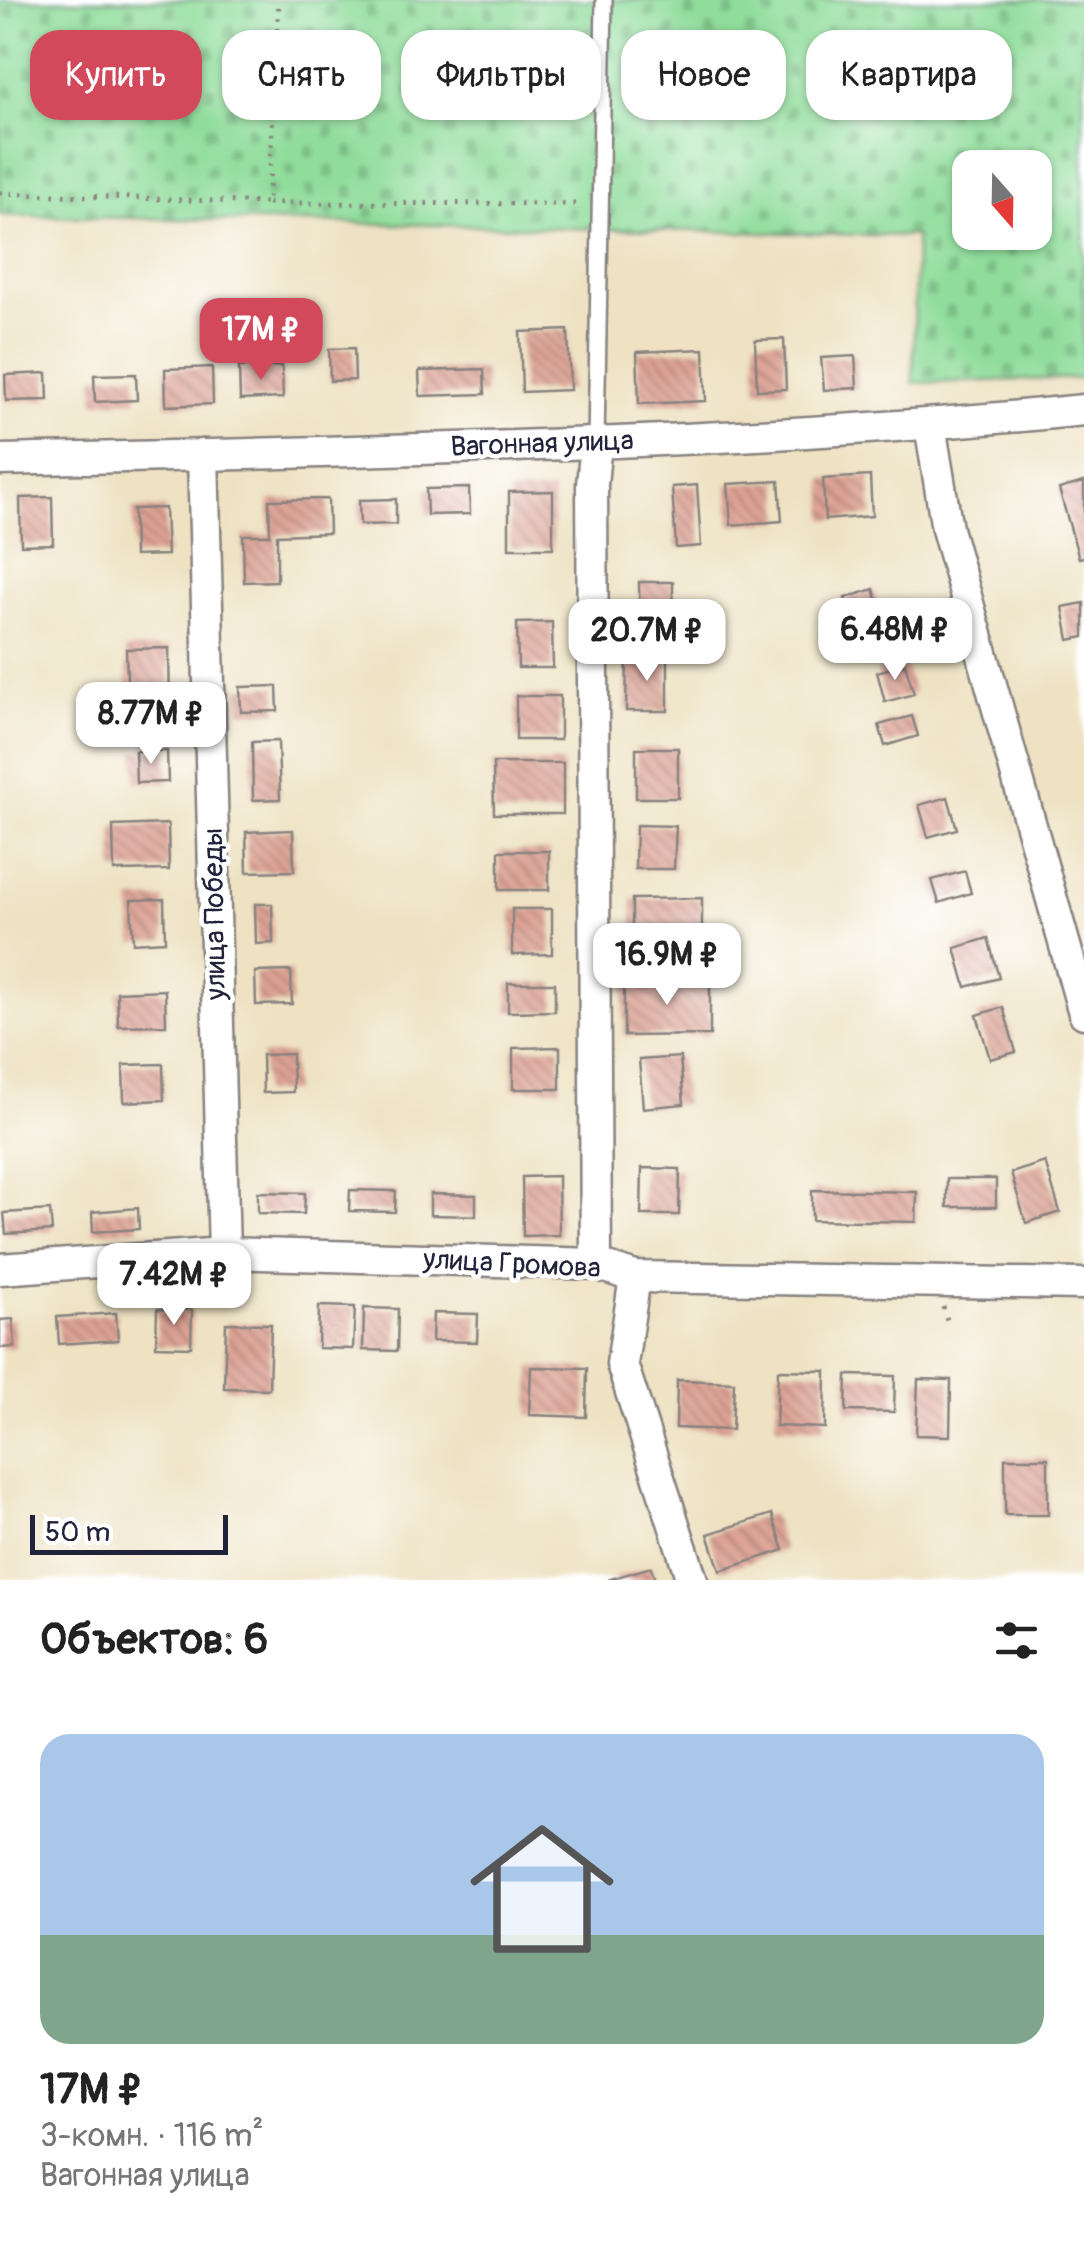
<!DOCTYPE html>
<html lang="ru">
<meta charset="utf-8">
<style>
:root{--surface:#fff;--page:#f6f6f6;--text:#222;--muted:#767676;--accent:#d1495b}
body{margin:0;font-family:Pangolin,sans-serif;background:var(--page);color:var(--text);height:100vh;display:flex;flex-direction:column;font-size:38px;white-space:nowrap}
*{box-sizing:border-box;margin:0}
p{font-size:32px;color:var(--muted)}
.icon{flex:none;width:55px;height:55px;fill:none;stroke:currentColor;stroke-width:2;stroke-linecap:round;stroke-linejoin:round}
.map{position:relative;height:1580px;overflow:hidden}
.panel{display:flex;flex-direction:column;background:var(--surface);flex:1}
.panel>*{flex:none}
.hud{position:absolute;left:30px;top:30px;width:1025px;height:90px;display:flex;gap:20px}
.needle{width:65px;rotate:160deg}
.buttons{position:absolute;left:952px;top:150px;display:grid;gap:20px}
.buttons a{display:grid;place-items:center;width:100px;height:100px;border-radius:20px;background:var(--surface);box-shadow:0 2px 8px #0004;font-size:50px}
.scale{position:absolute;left:30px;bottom:25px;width:198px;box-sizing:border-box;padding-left:10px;border:5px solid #22223b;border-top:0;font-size:28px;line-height:35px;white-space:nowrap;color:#22223b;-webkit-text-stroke:8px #fff;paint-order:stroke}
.price{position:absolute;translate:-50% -85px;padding:0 22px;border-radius:20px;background:#fff;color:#222;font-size:32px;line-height:65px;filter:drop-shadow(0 2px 5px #0008)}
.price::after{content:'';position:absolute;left:50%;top:60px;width:30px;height:22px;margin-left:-15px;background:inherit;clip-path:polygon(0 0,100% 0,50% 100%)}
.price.selected{background:var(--accent);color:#fff}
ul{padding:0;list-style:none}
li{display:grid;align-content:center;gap:20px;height:530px;padding:0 40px}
li span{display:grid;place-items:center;height:310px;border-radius:30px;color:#555}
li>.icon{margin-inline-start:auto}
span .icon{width:180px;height:180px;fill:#fffc;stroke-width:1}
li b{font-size:42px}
h2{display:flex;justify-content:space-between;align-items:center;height:120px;padding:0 40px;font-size:42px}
.tag{padding:0 35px;border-radius:30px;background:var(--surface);box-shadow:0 2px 8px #0004;font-size:35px;line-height:90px}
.tag.selected{background:var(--accent);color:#fff}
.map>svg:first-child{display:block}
.cemetery{fill:url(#cemetery-stones);stroke:#59806b;stroke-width:2.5;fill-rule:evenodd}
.building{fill:url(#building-back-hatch)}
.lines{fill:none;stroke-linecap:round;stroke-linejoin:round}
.service-casing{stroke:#88827f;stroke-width:20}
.minor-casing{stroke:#88827f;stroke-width:35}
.path{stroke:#88827f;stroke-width:5;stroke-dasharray:2.5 8;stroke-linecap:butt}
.service{stroke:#fff;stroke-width:15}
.minor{stroke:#fff;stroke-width:30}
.labels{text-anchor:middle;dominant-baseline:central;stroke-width:9;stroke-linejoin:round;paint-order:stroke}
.street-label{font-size:28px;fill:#22223b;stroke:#fff}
</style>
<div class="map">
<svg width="1084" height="1580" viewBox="0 0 1084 1580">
<defs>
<pattern id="cemetery-stones" width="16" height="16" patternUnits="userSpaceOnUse" patternTransform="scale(2.5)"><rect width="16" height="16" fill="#90dd9b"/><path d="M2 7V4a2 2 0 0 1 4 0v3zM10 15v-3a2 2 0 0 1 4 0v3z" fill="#7cbd86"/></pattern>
<pattern id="building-back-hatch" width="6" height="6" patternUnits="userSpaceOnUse" patternTransform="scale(2.5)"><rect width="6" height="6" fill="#dda294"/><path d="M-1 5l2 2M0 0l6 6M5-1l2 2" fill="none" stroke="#b3847a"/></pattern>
</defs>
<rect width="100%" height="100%" fill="#fff"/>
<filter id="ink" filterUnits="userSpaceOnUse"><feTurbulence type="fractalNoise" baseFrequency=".01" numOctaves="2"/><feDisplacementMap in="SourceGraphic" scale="20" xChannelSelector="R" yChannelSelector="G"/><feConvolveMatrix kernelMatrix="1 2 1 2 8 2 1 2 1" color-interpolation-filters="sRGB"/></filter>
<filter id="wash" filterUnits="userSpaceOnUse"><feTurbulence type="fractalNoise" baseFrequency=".0048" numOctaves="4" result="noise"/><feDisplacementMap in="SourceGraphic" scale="40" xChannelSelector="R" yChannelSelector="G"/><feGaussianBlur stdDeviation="2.25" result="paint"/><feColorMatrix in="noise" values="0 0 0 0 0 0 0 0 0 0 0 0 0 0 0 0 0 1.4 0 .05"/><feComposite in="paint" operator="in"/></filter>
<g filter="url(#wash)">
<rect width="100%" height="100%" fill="#eee2c3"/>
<!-- cemetery -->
<path class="cemetery" d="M0,0H1083L1084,378L913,383L916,236L0,215ZM970,168H1035V232H970Z"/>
<g id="blocks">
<!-- building -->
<g class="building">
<path d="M568,330L570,390L522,392L520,332Z"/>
<path d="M784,339L786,389L757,390L755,340Z"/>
<path d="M354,348L355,380L330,381L329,349Z"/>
<path d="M704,349L706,401L639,404L637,352Z"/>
<path d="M855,356L857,388L824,390L821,358Z"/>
<path d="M282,366L283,398L240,400L239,367Z"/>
<path d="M212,367L213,404L166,406L165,369Z"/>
<path d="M484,369L485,394L420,396L419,371Z"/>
<path d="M47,373L48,400L6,401L5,375Z"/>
<path d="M136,374L137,400L95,402L94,375Z"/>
<path d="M870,476L872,516L825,520L823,479Z"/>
<path d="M779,481L782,521L731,525L728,484Z"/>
<path d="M1084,482V557L1079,558L1059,489Z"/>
<path d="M697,485L701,546L676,548L672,487Z"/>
<path d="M469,488L470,514L427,515L426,489Z"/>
<path d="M553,491V548H509V492Z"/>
<path d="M52,497L53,544L21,545L20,498Z"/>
<path d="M328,499L329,533L277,535V581L244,582L243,535H270L269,500Z"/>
<path d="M396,499V524L360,525L359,500Z"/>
<path d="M165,508L167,555L134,556L133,509Z"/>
<path d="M639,582H673V636H640Z"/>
<path d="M874,589L883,620L854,629L845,598Z"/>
<path d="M1084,603V637L1069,640L1063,607Z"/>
<path d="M552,622L553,668H518L517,623Z"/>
<path d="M169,648L170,710L128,711L126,649Z"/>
<path d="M627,656L668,657V711H626Z"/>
<path d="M905,664L914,694L885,702L877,672Z"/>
<path d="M277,686L278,711L241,712L240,687Z"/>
<rect x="516" y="696" width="44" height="44"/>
<path d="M912,716L918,736L885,746L879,725Z"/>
<path d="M278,741L280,799L253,800L252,742Z"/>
<rect x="636" y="748" width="42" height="50"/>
<path d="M135,751H167L168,782L136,783Z"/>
<path d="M493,763H563V814H494Z"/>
<path d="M948,797L957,829L928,837L919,805Z"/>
<path d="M168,824L169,870L114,871L113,826Z"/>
<path d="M636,825L676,826L674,869H635Z"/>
<path d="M293,830L294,871L247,872L246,832Z"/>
<rect x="499" y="851" width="50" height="39"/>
<path d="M965,871L971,893L939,903L932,880Z"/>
<path d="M702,898V948H632V899Z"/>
<path d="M164,899L165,941L133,943L131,900Z"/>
<path d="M255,904H272L273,943L256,944Z"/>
<path d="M512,909H552V954L512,955Z"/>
<path d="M988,938L999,978L966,987L955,948Z"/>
<path d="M291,971L292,1004L256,1005L255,972Z"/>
<path d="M624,980H710V1035L624,1036Z"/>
<path d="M508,983H555V1011L508,1012Z"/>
<path d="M165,990L166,1025L118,1026L117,992Z"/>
<path d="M1003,1007L1016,1052L990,1059L977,1015Z"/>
<path d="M560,1047V1089H513V1048Z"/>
<path d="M292,1054L293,1092L263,1093L262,1055Z"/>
<path d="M680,1057L684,1104L643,1108L639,1060Z"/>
<path d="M163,1064L164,1100L124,1102L123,1065Z"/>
<path d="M1045,1162L1060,1212L1026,1223L1011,1173Z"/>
<path d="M642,1168L680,1169L679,1215H641Z"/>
<path d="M558,1176L559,1235L523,1236L522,1177Z"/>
<rect x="947" y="1179" width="49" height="28"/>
<path d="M350,1190L396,1191L395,1212L349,1211Z"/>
<path d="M812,1190L917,1192L916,1222L812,1220Z"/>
<path d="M258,1192L305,1193L304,1214L258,1213Z"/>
<path d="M430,1194L476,1195V1216L430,1215Z"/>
<path d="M138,1208L139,1229L93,1232L92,1212Z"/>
<path d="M50,1210L52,1231L6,1234L4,1213Z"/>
<path d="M319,1306L355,1307L353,1349L318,1348Z"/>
<path d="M364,1308L398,1309L397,1351L363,1350Z"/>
<path d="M157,1309L192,1310L191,1347L156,1346Z"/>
<path d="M116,1313L118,1340L59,1344L57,1317Z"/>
<path d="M433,1313L478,1314L477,1342L432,1341Z"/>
<path d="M13,1319L15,1347L0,1348V1320Z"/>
<path d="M226,1323L271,1324L269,1389L224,1388Z"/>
<path d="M531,1367L587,1368L586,1417L529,1415Z"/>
<path d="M778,1370L826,1371L825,1428L776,1426Z"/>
<path d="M847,1375L895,1376L894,1412L846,1411Z"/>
<path d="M918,1379L951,1380L950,1436L916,1435Z"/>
<path d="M677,1380L734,1382L732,1430L676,1428Z"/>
<rect x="1005" y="1458" width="43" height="57"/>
<path d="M772,1514L784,1550L720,1571L708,1534Z"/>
<path d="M651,1567L655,1580H611L610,1579Z"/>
</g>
</g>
</g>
<g filter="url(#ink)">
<use href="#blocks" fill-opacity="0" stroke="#88827f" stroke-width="2.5"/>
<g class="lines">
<!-- service casing -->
<g class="service-casing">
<path id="service" d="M596,442L604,0"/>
</g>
<!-- minor casing -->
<g class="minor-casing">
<g id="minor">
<path d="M930,425L947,529L1084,1013"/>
<path d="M203,455L224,1253"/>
<path d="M0,460C361,451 724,446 1084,410"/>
<path d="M596,1264L592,485L596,442"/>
<path d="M0,1269L224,1253L596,1264L635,1277L1084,1284"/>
<path d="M635,1277L622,1364L692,1580"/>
</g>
</g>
<!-- path -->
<g class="path">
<path d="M0,193L268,203L279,0"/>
<path d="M268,203L579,204"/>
<path d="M943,1307L948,1323"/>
</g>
<!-- service -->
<use href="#service" class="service"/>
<!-- minor -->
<use href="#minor" class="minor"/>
</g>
</g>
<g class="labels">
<!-- street labels -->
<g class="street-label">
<text transform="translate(542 444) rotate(-2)">Вагонная улица</text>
<text transform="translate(215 914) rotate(-91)">улица Победы</text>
<text transform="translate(512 1264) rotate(3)">улица Громова</text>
</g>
</g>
</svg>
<div class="buttons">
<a><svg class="needle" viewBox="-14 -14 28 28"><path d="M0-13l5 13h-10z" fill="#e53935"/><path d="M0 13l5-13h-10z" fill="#767676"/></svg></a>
</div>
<div class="scale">50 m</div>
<b class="price selected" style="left:261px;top:383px">17M ₽</b>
<b class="price" style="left:895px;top:683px">6.48M ₽</b>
<b class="price" style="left:647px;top:684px">20.7M ₽</b>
<b class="price" style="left:151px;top:767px">8.77M ₽</b>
<b class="price" style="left:667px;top:1008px">16.9M ₽</b>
<b class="price" style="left:174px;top:1328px">7.42M ₽</b>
<div class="hud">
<a class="tag selected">Купить</a>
<a class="tag">Снять</a>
<a class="tag">Фильтры</a>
<a class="tag">Новое</a>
<a class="tag">Квартира</a>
</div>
</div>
<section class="panel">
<h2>Объектов: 6<svg class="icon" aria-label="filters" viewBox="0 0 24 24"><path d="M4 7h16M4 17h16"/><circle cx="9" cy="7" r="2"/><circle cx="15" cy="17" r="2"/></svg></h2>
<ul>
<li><span style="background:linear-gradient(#a9c7e8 65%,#7fa58c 0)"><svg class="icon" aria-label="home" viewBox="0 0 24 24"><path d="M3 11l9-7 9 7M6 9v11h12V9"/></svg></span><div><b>17M ₽</b><p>3-комн. · 116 m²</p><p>Вагонная улица</p></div></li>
</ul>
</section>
